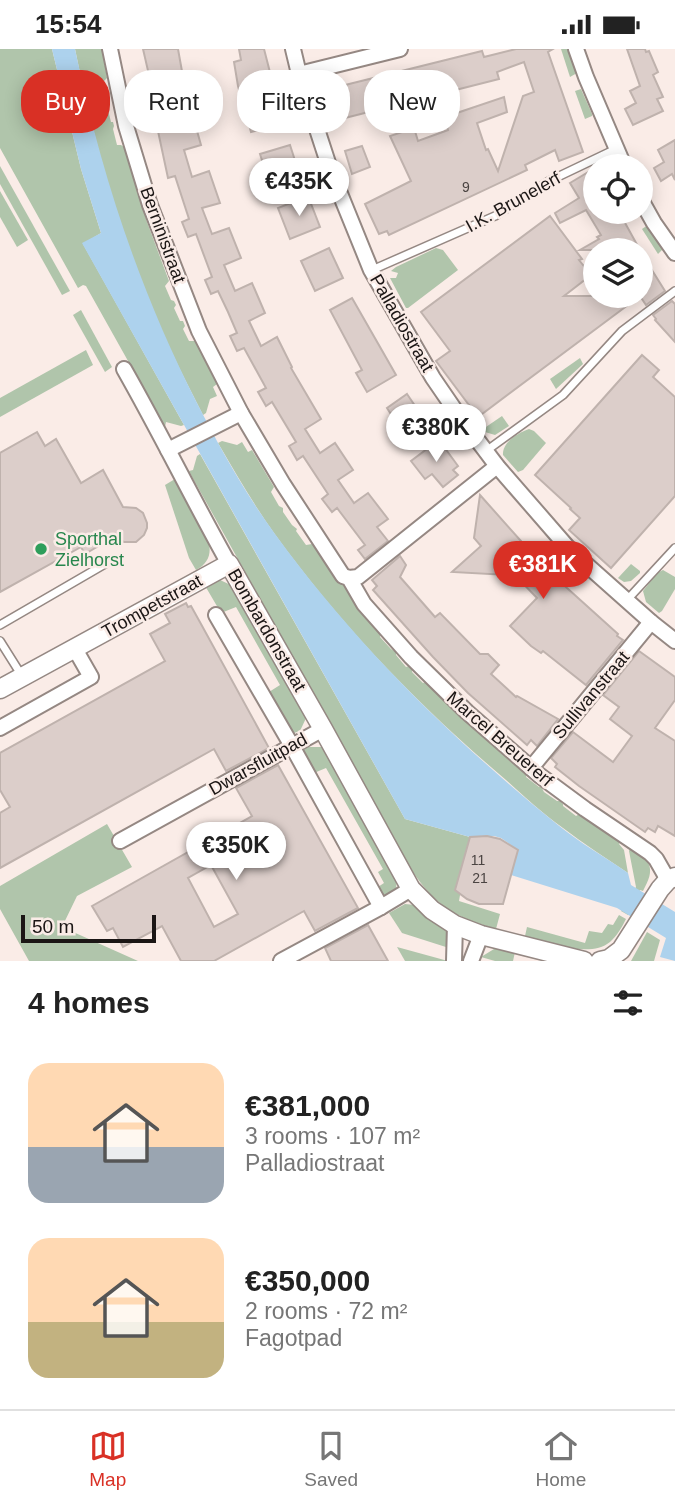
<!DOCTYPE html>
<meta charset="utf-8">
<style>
:root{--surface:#fff;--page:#f2f2f2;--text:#222;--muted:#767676;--line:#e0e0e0;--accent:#d93025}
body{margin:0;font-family:Helvetica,sans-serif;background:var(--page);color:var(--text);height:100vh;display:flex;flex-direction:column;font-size:26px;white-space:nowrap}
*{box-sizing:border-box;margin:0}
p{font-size:23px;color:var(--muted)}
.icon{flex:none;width:38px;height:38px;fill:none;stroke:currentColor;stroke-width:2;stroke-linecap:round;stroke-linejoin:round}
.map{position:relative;height:912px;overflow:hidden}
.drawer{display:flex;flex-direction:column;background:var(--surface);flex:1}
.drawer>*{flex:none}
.banner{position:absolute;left:21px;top:21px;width:634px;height:63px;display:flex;gap:14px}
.controls{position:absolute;left:583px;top:105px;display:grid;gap:14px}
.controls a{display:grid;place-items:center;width:70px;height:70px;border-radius:50%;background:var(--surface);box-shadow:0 4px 18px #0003;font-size:35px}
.scale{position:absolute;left:21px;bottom:18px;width:135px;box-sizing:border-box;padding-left:7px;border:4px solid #1b1615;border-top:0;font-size:19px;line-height:24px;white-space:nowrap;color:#1b1615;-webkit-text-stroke:5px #faece7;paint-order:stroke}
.price{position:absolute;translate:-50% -60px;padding:0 16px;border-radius:24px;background:#fff;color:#222;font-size:23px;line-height:46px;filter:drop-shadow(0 2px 4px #0008)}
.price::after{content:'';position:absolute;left:50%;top:42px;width:21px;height:16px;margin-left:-10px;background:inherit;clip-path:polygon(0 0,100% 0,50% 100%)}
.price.on{background:var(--accent);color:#fff}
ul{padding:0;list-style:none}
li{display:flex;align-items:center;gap:21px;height:175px;padding:0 28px}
li span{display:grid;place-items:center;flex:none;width:196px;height:140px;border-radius:21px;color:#555}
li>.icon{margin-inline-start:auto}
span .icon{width:84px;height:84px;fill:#fffc;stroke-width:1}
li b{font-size:30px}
h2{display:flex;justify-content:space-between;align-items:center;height:84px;padding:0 28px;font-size:30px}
.tag{padding:0 24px;border-radius:28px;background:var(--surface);box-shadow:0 4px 18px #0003;font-size:24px;line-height:63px}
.tag.on{background:var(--accent);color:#fff}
.status{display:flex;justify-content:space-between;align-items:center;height:49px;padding:0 35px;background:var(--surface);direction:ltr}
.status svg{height:19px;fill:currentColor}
.tabs{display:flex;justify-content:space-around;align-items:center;height:98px;border-top:2px solid var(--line);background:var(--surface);font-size:19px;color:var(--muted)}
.tabs a{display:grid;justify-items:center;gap:4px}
.tabs .on{color:var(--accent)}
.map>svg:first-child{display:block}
.green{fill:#b0c5ab}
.water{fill:#add2ed}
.building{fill:#dcceca;stroke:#bfb2ad;stroke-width:2;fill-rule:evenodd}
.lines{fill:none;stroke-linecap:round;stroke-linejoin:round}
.service-casing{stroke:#958883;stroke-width:10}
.minor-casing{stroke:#958883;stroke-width:18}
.tertiary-casing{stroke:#958883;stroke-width:21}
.service{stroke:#fff;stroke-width:7}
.minor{stroke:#fff;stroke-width:14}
.tertiary{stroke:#fff;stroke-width:18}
.leisure-dot{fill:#2e9e5b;stroke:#faece7;stroke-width:2.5}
.labels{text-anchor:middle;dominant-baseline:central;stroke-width:5;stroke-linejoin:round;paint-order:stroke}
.number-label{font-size:14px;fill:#4b4442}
.street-label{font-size:18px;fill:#1b1615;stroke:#faece7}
.leisure-label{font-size:18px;fill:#27864d;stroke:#faece7;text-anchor:start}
</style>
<div class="status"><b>15:54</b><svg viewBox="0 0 49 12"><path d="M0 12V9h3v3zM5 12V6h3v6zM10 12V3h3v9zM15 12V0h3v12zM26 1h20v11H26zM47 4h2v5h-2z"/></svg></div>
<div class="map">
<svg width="675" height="912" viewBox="0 0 675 912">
<rect width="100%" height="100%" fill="#faece7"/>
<!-- green -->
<g class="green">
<path d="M0,0H52L81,120L101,184L83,195L184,376L181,377L166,373L165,378L86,237L83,236L78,239L0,99Z"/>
<path d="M75,0H102L107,29L102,34L106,50L109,54L107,57L111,73H113L114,77L113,80L117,96H121L124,98L147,173L169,232L165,237L171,251L174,252L176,256L174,259L180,272H183L185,277L183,280L189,292H195L217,335L213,338L217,347L210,350L206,364L203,366C188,336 172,306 159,275C120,187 94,94 75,0Z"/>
<path d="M561,0H569L577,24L570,28Z"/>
<path d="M581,40L592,65V67L585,70L575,42Z"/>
<path d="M0,117L70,242L62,246L0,135Z"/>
<path d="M0,142L28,191L17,198L0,168Z"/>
<path d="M648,176L664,199L658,205L642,180Z"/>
<path d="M436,199L443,201L458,221L408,259H406L390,229H396L398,224L391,222L396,218Z"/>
<path d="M81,261L112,318L105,323L73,266Z"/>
<path d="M86,301L93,316L0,368V349Z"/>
<path d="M580,309L583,315L556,340L550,330Z"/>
<path d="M502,367L509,377L495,386L485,383L483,380Z"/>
<path d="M529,380L534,382L546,394L523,421L518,423L503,406C502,393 518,384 529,380Z"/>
<path d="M222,392L237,396L242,393L248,403L252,401L274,438L271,443L279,457L283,459V463L292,476L297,480L296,482L306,496L312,495L347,541L382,582L380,588L391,600L396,603V606L406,618L409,617L412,619V623L423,634L428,632L528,723L526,728L539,738L541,737L544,743L557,752H560L563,755V757L576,767L581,764L622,791L619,795L624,801L628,824C606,809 584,795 563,779C543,765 524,747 506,731C420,658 340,576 274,484C254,456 236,425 218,394Z"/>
<path d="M200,405L405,770L470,788L459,852L500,865L496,880C455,868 435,857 411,820L191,426L189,422L193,421L197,407Z"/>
<path d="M175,430L208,490C212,504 209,514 196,521L189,509L165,436Z"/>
<path d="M631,515L640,522V524L631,532L624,533L618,529Z"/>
<path d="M663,521L675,528V540L662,562L659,564L646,553L643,542L657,524Z"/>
<path d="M220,531L233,537L307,667L300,682L294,684L291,682L269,643L280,636L236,558L221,564L204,535Z"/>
<path d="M308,698H324L397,832L396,839L389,845L383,846L378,838L384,834L378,823L383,820L326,719L314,724L304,705L303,701Z"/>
<path d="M107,775L132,818L77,847L62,878L138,912H29L0,860V837Z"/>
<path d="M631,797C651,812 656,819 643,842L640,841L629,859L632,861L628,866L621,862L636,838L629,802Z"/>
<path d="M405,855L415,856L444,879L450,890L449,899L402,884L389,864Z"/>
<path d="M619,866L626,870C622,878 617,887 610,893C589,910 549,893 525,887L527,878L585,894L589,882L602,884L608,875L613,876Z"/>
<path d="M647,883L660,891L654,912H631Z"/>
<path d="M397,898L448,912H405Z"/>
<path d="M494,900H504L515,903L513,912H495L481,908Z"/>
</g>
<!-- water -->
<path class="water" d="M52,0H75C101,125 139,240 197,354C220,399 245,444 275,485C355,595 453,691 558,776C580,794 605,808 628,824L631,836L675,863V912L660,908L666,889L617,859L511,826L518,801L501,789L494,787L470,788L405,770L82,194L101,184L81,120Z"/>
<!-- building -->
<g class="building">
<path d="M143,0H178L185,39L201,96L184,101L192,128L209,122L220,154L202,159L212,185L229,179L241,209L224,216L235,242L252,234L265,264L249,272L261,297L277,288L292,318L291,319L321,370L305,380L320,404L335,394L353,421L338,431L354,454L368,444L388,470L377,478L388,492L365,510L358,501L365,496L337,459L332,463L322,450L328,445L303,407L297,411L289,397L296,393L272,353L266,357L258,343L266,339L244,299L237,302L230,287L237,284L228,263L218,242L211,245L205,231L212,228L196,185L188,188L182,173L189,170L175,127L168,129L155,68L151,69L147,54L155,52Z"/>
<path d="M239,0H264L283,74L251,83L238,37L234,13L241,11Z"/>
<path d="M516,0H553L548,3L583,103L559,112L555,101L525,116L527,121L389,186L387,182L379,185L365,155L411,132L390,87L414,79L418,92L448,81L445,68L504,48L507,63L477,74L486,101L488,100L498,122L523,47L534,43L524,13L497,23L499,30L337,71L329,40L482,2L484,8Z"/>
<path d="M627,0H645L646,3L649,2L658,23L653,26L663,48L657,50L663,62L633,76L625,60L636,54L630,42L640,37Z"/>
<path d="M675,91V131L672,125L661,132L654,119L664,113L658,101Z"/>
<path d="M290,96L300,127L270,137L260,105Z"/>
<path d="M362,97L370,118L352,125L345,102Z"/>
<path d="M595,119V163H619L640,201H580L599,190L597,188L601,186L586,161L560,174L555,164L579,149L570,134Z"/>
<path d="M308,147L320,178L290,190L278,159Z"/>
<path d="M550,167L582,210L579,211L591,226L564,247H640L478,368L436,312L450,302L421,263Z"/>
<path d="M329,199L343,229L315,242L301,212Z"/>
<path d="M640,202L665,242L646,256L640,247Z"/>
<path d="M352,249L396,326L367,343L356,324L362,321L330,261Z"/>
<path d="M672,252L675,255V293L655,271L656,270L653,266Z"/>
<path d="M642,306L659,321L653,328L675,348V447L611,519L569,481L580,469L570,460L571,459L535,426Z"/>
<path d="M407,345L426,373L405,387L387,359Z"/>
<path d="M37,383L45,397L56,390L81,434L103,421L123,458L136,459L143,464L147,474V479L144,486L136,493H124L114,488L85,505L81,498L0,543V404Z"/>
<path d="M439,391L458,417L453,421L458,426L443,438L432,425L425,430L411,412Z"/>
<path d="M480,446L537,510L567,539L618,585L617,587L623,591L586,636L543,602L541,604L531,597L510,577L537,549L512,523L508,526L452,523L481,497L474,489Z"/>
<path d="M400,507L406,516L400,528L435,568L440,564L480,605H488L499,616L491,625L516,648L517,647L558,670L537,697L531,691L527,696L468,644L433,608L373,541L377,537L372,531Z"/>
<path d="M186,554L188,558L191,557L201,575L269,699L226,722L214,700L0,819V764L10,758L0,741V704L165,612L150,585L170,574L165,565Z"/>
<path d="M639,602L675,628V651L655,679L675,692V787L658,777L655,783L648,779L645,783L579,737L555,718L557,715L551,709L573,683L613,713L632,687L610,670L619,658L603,646Z"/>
<path d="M278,716L358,859L315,882L304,862L214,912H181L162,877L123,898L113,879L107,882L92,857L252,767L236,739ZM211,816L238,865L214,878L188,829Z"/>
<path d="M487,787L500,790L518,801L503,855H479L467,850L455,841L470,788Z"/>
<path d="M368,876L388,912H331L325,899Z"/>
</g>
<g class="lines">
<!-- service casing -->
<g class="service-casing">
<g id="service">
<path d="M372,221L495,167L549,132L616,100"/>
<path d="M486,402L563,346L622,282L675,242"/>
<path d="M627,551L675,499"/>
<path d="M0,576L105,515"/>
<path d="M0,592L22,627"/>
</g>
</g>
<!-- minor casing -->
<g class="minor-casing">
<g id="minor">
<path d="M110,0L126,77L150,156L199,282L241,364L283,435L343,527L349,529L364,555L411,608L467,663L539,726L585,760L650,804L656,810L668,831"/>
<path d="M293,0L299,25L330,120L371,221L433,329L457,364L497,417L570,501L651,573L675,592"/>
<path d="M576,0L586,28L624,117"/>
<path d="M299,25L400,0"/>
<path d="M640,149L654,174L675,204"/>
<path d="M124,320C161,385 193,451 229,515"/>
<path d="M168,401L241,364"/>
<path d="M349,529L358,528L497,417"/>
<path d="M216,566L292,697L381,858L411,840"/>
<path d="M0,679L91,628L75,600"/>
<path d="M531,719L651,573"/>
<path d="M120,792L323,680"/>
<path d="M281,912L381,858"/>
<path d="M454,912L455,876"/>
<path d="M471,912L481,886"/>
</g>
</g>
<!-- tertiary casing -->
<g class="tertiary-casing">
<g id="tertiary">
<path d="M0,640L229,515L323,680L411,840L432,861L455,876L481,886L584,912"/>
<path d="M600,912L609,910L621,901L660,840L668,831L675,828"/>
</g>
</g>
<!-- service -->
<use href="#service" class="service"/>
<!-- minor -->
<use href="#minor" class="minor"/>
<!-- tertiary -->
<use href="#tertiary" class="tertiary"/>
</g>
<!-- markers -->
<circle class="leisure-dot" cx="41" cy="500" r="7"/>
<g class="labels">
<!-- number labels -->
<g class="number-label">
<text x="466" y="138">9</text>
<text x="478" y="811">11</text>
<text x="480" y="829">21</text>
</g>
<!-- street labels -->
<g class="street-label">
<text transform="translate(513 153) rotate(-29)">I.K. Brunelerf</text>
<text transform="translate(163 186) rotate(70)">Berninistraat</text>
<text transform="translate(402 274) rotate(60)">Palladiostraat</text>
<text transform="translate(152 557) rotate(-29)">Trompetstraat</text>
<text transform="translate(267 581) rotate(60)">Bombardonstraat</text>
<text transform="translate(591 646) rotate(-50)">Sullivanstraat</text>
<text transform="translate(500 690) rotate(41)">Marcel Breuererf</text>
<text transform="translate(258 715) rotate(-29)">Dwarsfluitpad</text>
</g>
<!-- leisure labels -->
<g class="leisure-label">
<text x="55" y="490">Sporthal<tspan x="55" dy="21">Zielhorst</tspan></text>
</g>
</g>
</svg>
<div class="controls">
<a><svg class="icon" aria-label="locate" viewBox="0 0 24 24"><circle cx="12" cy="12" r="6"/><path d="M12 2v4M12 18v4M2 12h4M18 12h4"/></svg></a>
<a><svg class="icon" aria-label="layers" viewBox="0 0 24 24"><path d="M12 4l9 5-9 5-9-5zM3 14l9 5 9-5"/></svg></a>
</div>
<div class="scale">50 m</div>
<b class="price" style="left:299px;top:169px">€435K</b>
<b class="price" style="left:436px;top:415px">€380K</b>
<b class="price on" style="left:543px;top:552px">€381K</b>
<b class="price" style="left:236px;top:833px">€350K</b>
<div class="banner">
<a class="tag on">Buy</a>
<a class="tag">Rent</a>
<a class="tag">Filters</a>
<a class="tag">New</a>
</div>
</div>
<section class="drawer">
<h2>4 homes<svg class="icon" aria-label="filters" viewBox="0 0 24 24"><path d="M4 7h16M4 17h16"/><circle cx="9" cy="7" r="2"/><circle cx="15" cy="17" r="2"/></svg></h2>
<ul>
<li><span style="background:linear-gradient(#ffd9b3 60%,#9aa5b1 0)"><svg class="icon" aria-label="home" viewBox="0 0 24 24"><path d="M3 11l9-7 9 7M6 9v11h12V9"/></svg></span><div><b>€381,000</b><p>3 rooms · 107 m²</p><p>Palladiostraat</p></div></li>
<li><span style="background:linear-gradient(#ffd9b3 60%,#c2b280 0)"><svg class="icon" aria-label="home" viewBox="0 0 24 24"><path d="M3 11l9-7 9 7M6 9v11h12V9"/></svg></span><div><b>€350,000</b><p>2 rooms · 72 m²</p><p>Fagotpad</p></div></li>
</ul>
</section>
<nav class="tabs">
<a class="on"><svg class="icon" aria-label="map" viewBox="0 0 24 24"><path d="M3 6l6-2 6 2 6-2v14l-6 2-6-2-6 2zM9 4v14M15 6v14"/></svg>Map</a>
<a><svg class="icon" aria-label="saved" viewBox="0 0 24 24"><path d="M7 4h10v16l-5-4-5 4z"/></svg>Saved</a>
<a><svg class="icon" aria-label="home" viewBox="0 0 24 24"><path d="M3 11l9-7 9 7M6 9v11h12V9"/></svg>Home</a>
</nav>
